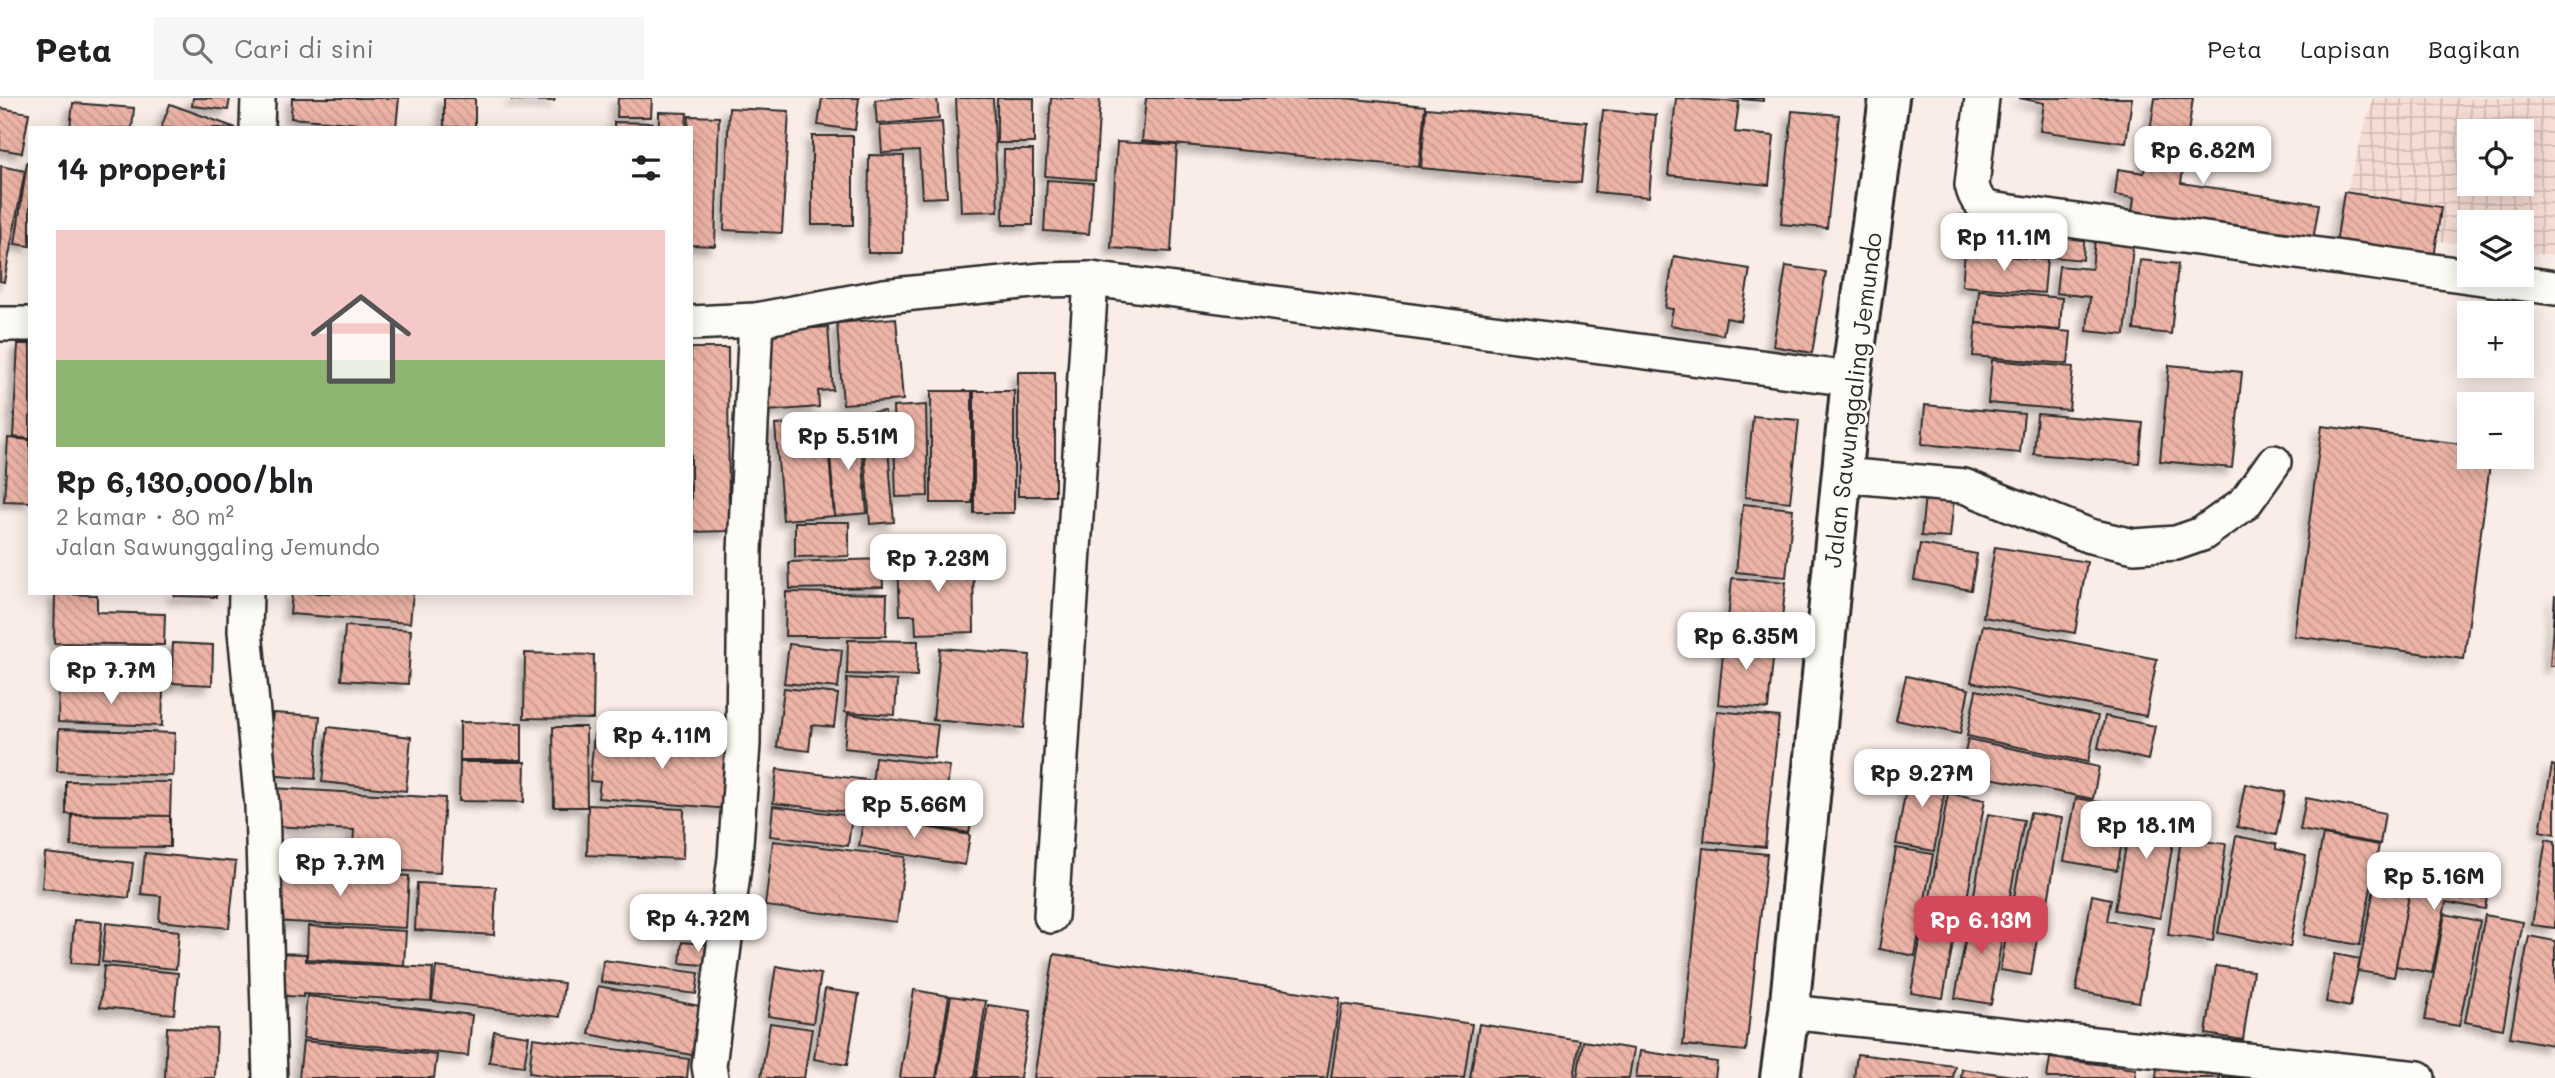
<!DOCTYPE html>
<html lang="id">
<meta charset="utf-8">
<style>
:root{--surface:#fff;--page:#f6f6f6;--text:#202124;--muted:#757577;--line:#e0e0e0;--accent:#d1495b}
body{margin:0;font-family:Mali,sans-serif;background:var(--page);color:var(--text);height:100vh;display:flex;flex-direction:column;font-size:26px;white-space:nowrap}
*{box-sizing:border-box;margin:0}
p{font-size:23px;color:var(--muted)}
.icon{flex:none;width:38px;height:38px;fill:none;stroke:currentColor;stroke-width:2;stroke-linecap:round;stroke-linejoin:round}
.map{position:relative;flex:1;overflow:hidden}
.sheet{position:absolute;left:28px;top:28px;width:665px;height:469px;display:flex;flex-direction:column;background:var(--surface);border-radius:0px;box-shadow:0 4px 18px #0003}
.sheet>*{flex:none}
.fabs{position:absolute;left:2457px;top:21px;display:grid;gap:14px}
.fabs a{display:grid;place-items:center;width:77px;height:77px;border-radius:0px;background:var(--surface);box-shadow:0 4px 18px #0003;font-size:35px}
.price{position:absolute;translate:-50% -60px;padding:0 16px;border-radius:14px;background:#fff;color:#222;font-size:23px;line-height:46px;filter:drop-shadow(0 2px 4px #0008)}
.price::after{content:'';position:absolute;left:50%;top:42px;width:21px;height:16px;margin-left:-10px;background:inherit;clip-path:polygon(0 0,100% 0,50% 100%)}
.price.current{background:var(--accent);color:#fff}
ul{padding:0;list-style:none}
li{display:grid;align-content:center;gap:14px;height:371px;padding:0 28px}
li span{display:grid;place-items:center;height:217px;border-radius:0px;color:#555}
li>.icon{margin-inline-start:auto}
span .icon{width:126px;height:126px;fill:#fffc;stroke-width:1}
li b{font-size:30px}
h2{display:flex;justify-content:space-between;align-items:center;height:84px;padding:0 28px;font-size:30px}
header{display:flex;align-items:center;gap:42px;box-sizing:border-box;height:98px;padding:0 35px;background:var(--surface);border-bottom:2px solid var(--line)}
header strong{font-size:33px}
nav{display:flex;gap:38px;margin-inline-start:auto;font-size:24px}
.search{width:490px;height:63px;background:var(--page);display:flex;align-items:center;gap:18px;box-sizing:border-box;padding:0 24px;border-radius:0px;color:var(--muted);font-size:26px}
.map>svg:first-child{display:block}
.industrial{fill:url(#industrial-grid);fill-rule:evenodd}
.building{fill:url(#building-back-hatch);stroke:#2b2b2b;stroke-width:2;filter:url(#shadow)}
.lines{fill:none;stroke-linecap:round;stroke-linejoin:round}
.street-casing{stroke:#2b2b2b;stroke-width:38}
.secondary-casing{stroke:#2b2b2b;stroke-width:44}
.street{stroke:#fdfcf7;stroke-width:33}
.secondary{stroke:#fdfcf7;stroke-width:38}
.labels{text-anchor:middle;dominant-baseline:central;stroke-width:6;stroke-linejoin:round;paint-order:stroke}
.street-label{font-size:24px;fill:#2b2b2b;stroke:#fdfcf7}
</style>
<header>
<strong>Peta</strong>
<div class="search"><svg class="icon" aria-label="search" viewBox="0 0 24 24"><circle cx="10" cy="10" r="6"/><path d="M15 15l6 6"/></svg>Cari di sini</div>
<nav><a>Peta</a><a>Lapisan</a><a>Bagikan</a></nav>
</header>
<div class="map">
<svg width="2555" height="980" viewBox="0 0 2555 980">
<defs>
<pattern id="industrial-grid" width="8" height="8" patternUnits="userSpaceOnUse" patternTransform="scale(1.75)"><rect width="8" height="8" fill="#f6dcd4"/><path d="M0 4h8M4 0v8" fill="none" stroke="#d3bdb6"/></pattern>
<pattern id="building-back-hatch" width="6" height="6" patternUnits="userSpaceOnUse" patternTransform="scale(1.75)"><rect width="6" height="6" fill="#ecb3a6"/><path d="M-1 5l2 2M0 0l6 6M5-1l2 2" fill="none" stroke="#cb9a8f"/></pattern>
<filter id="shadow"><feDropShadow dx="-6" dy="6" stdDeviation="3.5" flood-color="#0004"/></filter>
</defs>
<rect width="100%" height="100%" fill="#faede7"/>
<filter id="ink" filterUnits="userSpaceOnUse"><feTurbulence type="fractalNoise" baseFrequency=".0143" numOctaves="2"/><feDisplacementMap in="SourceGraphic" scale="14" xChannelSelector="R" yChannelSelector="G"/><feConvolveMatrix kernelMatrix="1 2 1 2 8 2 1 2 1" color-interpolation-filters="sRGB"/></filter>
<g filter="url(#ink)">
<!-- industrial -->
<path class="industrial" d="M2373,0H2555V158L2522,154V124H2469V147L2336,130ZM2469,33H2522V86H2469Z"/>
<!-- building -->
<g class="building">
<path d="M193,0H230L228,12L192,8Z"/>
<path d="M292,0H399L396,29L291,20Z"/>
<rect x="444" y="0" width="31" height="29"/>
<path d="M512,0H555L554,3L512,2Z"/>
<path d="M618,0H652L651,19H617Z"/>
<path d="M822,0H859L855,32L818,27Z"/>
<path d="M897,0H937L939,21L877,26L875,2Z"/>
<path d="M956,0H993L998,113L961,114Z"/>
<rect x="997" y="0" width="37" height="45"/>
<path d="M1051,0H1100L1095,82L1045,78Z"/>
<path d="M1146,0H1344L1425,8L1419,69L1142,43Z"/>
<path d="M1676,0L1739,4L1735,34L1774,38L1769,87L1668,77Z"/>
<path d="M1728,0H1763V3Z"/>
<path d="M2019,0H2132L2126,45L2040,33L2044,5Z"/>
<path d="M2155,0H2193L2181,85L2319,106L2313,142L2132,115L2134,100L2115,97L2118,71L2144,75Z"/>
<path d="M73,5L134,10L132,30H70Z"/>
<path d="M170,6L236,30H161Z"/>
<path d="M0,10L29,15L22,55L0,51Z"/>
<path d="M729,10L789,13L782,135L724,132Z"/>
<path d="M1426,10L1587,24L1581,85L1421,70Z"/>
<path d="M1603,12L1656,17L1649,99L1595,94Z"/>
<path d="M1792,13L1839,17L1827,130L1781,126Z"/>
<path d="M659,14L687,15L686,30H659Z"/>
<path d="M689,18L719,19L715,148L691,147V30H688Z"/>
<path d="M614,24L653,25V30H614Z"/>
<path d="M942,24L947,99L922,100L919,53L882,55L880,28Z"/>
<rect x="812" y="38" width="41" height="89"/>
<path d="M1117,44L1177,47L1171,154L1111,150Z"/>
<path d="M1004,52H1033V127H1003Z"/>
<path d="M869,57L904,58L903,155H868Z"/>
<path d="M27,64H30V148L15,146Z"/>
<path d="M1,68L25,73L4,184L0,183Z"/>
<path d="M1047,82L1093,85L1089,136L1044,133Z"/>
<path d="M2344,94L2441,109L2434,161L2336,146Z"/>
<path d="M1959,117L2085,129L2083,162L1956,150Z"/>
<path d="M2096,132L2134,135L2125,237L2087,233L2090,199L2056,195L2059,168L2092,171Z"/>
<path d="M1965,154L2047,162L2044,195L1962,188Z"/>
<path d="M1674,158L1750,171L1741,223L1726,220L1723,237L1670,227L1673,211L1665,210Z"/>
<path d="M2140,162L2178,166L2171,236L2134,232Z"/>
<path d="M1786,168L1826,174L1812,255L1773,248Z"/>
<path d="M1979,192L2062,200L2060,232L1976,225Z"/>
<path d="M896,220L903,302L843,306L837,225Z"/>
<path d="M1976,225L2071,234L2068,266L1973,258Z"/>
<path d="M828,229L833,292L818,293L819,309L768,313L762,234Z"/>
<path d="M18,246H30V341L13,339Z"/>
<path d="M691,250H728L729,433L691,434Z"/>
<path d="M1992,262L2073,269L2069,312L1988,305Z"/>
<path d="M2169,267L2242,274L2232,370L2160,363Z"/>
<rect x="1018" y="274" width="37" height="124"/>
<rect x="931" y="293" width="41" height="112"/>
<rect x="974" y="293" width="40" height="122"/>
<path d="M926,307L928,398L896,399L893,309Z"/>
<path d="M1925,307L2024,316L2020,355L1922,346Z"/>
<path d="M885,313L894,424L870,426L861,315Z"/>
<path d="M2037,316L2143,325L2139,365L2034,356Z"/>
<path d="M1753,318L1799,322L1790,404L1745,399Z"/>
<path d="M826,323L834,418L783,422L775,327Z"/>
<path d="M2322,328L2469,347V359H2491L2464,561L2294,538Z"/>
<path d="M860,330L867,415L835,418L828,333Z"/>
<path d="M8,340L30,342V404L4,403Z"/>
<path d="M1925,397L1954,400L1950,440L1921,438Z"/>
<path d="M1743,406L1793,411L1786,479L1736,474Z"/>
<path d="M795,424H849V458L795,459Z"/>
<path d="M1920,446L1977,456L1971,492L1914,482Z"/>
<path d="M1995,449L2087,464L2075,535L1983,519Z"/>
<path d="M973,460L974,534L916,536L915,517H900L898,461Z"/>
<path d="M882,461L883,489L790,491L789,464Z"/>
<path d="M1732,480L1786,484L1780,538L1727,533Z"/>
<path d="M786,494L887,496L886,538H785Z"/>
<path d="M174,495H216V499L174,498Z"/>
<path d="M292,495H413L410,525L290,516Z"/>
<path d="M55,496L97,497V514L165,516L164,547L54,545Z"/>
<path d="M2555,497V568H2550Z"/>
<path d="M1983,527L2157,561L2146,618L1971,584Z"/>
<path d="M345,528L411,532L408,586L341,582Z"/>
<path d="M1725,536L1775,542L1768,611L1718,606Z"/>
<path d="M848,542L918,543L917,578L847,576Z"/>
<path d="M173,545L213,547L212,587L171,585Z"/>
<path d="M789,546L842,552L838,590L784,585Z"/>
<path d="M64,550L162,552L161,585L62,582Z"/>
<path d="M940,550L1030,557L1024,630L933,622Z"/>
<path d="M525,555L594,557L593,621L524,620Z"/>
<path d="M1906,578L1969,591L1960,636L1896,622Z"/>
<path d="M847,580L897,583L895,617L845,614Z"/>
<path d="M59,589L163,593L162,628L58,624Z"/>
<path d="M784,590L838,596L834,629L812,627L809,653L777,649Z"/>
<path d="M1976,592L2098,618L2088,664L1967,638Z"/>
<path d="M1717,613L1779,619L1765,749L1704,743Z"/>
<path d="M273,615L320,618L315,681L268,677Z"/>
<path d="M848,616L938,627L934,660L844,650Z"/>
<path d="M2105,618L2155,628L2148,662L2098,650Z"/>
<path d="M460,624L522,625V662H460Z"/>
<path d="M328,629L411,639L406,693L322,684Z"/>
<path d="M553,629H586L587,709H554Z"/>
<path d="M59,631L175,635L173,678L57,673Z"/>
<path d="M594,636L733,648L729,711L598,700L600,684L590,683Z"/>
<path d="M1968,641L2099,669L2093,701L1961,674Z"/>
<path d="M875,659L950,668L946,697L872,688Z"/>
<path d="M460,664H525L524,704L459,703Z"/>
<path d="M2552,667L2555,668V736L2540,733Z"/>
<path d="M1910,669L1948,676L1934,753L1896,746Z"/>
<path d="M777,671L868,682L863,716L773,705Z"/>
<path d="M66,683L171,684L170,718L66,716Z"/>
<path d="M2245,686L2285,694L2276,737L2237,729Z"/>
<path d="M273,690L445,700L440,775L352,770L354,732L271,728Z"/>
<path d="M874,692L974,709L969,735L869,718Z"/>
<path d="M1948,695L1985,702L1966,806L1930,800Z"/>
<path d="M2076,700L2128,709L2117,772L2064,763Z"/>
<path d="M2306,700L2385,715L2380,746L2300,732Z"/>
<path d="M588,707L684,711L683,761L587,757Z"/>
<path d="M2133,707L2178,715L2160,820L2115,812Z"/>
<path d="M773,708L852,718L848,748L770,738Z"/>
<path d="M2030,715L2062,720L2047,810L2013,804Z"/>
<path d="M1988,716L2024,722L2007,814L1972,808Z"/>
<path d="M72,717L170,718V749L71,748Z"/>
<path d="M864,718L970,737L965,767L859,748Z"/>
<path d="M2323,737L2379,747L2360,847L2304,837Z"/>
<path d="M2236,738L2276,746V751L2306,758L2290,849L2218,835Z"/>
<path d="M2181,740L2226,746L2213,843L2168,837Z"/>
<path d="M2546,741L2555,743V830L2532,827Z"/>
<path d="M773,743L905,759L897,824L765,808Z"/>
<path d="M1703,750L1767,756L1746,953L1683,947Z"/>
<path d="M1896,750L1933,756L1915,858L1879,851Z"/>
<path d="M45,755L133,765L129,800L42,790Z"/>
<path d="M145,755L236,764L229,830L159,823L161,798L141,796Z"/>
<path d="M2380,760L2415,767L2394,879L2358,873Z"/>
<path d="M2415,765L2490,782L2485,811L2446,804L2432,875L2396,868Z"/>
<path d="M275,770L409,778L406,830L272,823Z"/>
<path d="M417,785L496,789L494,837L415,832Z"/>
<path d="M2092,797L2111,801L2107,823L2153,830L2139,904L2076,893Z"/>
<path d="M1927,801L1960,807L1943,900L1911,895Z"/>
<path d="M2012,806L2042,811L2031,877L2000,872Z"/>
<path d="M1971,810L2006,816L1991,906L1955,900Z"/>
<path d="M645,811L724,816L723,840L643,835Z"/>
<path d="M2445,816L2480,823L2459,928L2425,922Z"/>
<path d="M2485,817L2523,824L2503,931L2465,924Z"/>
<path d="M74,822L102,824L98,867L71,865Z"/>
<path d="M106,825L179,833L176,871L102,864Z"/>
<path d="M308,828L406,833L404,867L307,861Z"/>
<path d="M2529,838L2555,843V929L2552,947L2510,939Z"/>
<path d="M682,844L716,847L715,868L680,865Z"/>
<path d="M274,855L306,856V863L433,870L431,903L303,896V899L272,897Z"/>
<path d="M1054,856L1340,900L1327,980H1034Z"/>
<path d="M2335,856L2360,861L2350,909L2326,904Z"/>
<path d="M603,862L699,875L696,896L601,884Z"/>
<path d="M104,868L178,875L174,916L100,909Z"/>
<path d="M776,868L821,876L813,925L768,918Z"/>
<path d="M2216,868L2253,873L2243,942L2206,936Z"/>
<path d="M436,869L564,885L560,919L432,903Z"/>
<path d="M598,888L710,910L701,959L589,936Z"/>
<path d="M825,891L859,896L847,967L814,961Z"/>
<path d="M914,892L949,898L936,980H900Z"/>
<path d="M307,898L472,917L468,958L303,940Z"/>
<path d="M951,898L986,903L974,980H937Z"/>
<path d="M1342,906L1472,926L1464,980H1331Z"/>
<path d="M988,907L1031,913L1020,980H976Z"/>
<path d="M770,925L812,931L804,980H761Z"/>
<path d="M1479,926L1580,942L1574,980H1470Z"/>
<path d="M167,929L217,931L215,980H165Z"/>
<path d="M494,933L529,938L524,968L489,964Z"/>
<path d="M533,940L689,961L687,980H563L529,975Z"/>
<path d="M303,943L437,957L434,980H299Z"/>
<path d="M1583,943L1634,951L1629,980H1577Z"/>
<path d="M1640,953L1717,964L1715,980H1636Z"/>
<path d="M1857,956L1955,968L1953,980H1854Z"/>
<path d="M2050,960L2136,971L2135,980H2047Z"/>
<path d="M2157,970L2220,977V980H2156Z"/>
<path d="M1962,971L2028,980H1961Z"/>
<path d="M2224,974L2271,980H2223Z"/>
</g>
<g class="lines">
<!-- street casing -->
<g class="street-casing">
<g id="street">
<path d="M1982,0L1972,87C1975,100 1979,105 1990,111L2555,190"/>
<path d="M257,30L258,0"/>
<path d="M691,225L756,222L884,198L1042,182L1091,181L1851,281"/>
<path d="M0,226H30"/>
<path d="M1841,377L1964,388L2090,438L2134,448L2176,445L2202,436L2245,405L2274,364"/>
<path d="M246,495L245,533L262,708L270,980"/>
<path d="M1051,818L1091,181"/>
<path d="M1789,914L2418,980"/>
<path d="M711,980L709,968L735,760L743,646L745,453L756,222"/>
</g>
</g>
<!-- secondary casing -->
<g class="secondary-casing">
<path id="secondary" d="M1780,980L1789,914L1851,281L1889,0"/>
</g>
<!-- street -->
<use href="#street" class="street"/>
<!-- secondary -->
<use href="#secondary" class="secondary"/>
</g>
</g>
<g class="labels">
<!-- street labels -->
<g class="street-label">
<text transform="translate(1852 302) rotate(-83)">Jalan Sawunggaling Jemundo</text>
</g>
</g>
</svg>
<div class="fabs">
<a><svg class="icon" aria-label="locate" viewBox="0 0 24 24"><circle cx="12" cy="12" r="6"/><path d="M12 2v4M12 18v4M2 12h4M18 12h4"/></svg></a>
<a><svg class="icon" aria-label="layers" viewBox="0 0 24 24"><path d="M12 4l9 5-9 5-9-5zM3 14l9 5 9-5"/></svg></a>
<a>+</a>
<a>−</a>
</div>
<b class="price" style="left:2203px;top:88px">Rp 6.82M</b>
<b class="price" style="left:2004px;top:175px">Rp 11.1M</b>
<b class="price" style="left:848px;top:374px">Rp 5.51M</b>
<b class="price" style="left:938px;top:496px">Rp 7.23M</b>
<b class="price" style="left:1746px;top:574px">Rp 6.35M</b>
<b class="price" style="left:111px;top:608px">Rp 7.7M</b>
<b class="price" style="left:662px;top:673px">Rp 4.11M</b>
<b class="price" style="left:1922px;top:711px">Rp 9.27M</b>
<b class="price" style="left:914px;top:742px">Rp 5.66M</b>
<b class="price" style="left:2146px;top:763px">Rp 18.1M</b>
<b class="price" style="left:340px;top:800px">Rp 7.7M</b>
<b class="price" style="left:2434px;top:814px">Rp 5.16M</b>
<b class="price" style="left:698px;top:856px">Rp 4.72M</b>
<b class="price current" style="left:1981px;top:858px">Rp 6.13M</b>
<section class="sheet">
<h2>14 properti<svg class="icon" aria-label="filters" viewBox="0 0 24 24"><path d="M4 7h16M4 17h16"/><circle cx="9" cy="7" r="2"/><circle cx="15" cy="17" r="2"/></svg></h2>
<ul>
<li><span style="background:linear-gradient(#f6c9c9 60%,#8fb573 0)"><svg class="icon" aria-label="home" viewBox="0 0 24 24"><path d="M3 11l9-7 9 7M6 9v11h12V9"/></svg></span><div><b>Rp 6,130,000/bln</b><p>2 kamar · 80 m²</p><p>Jalan Sawunggaling Jemundo</p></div></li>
</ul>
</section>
</div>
